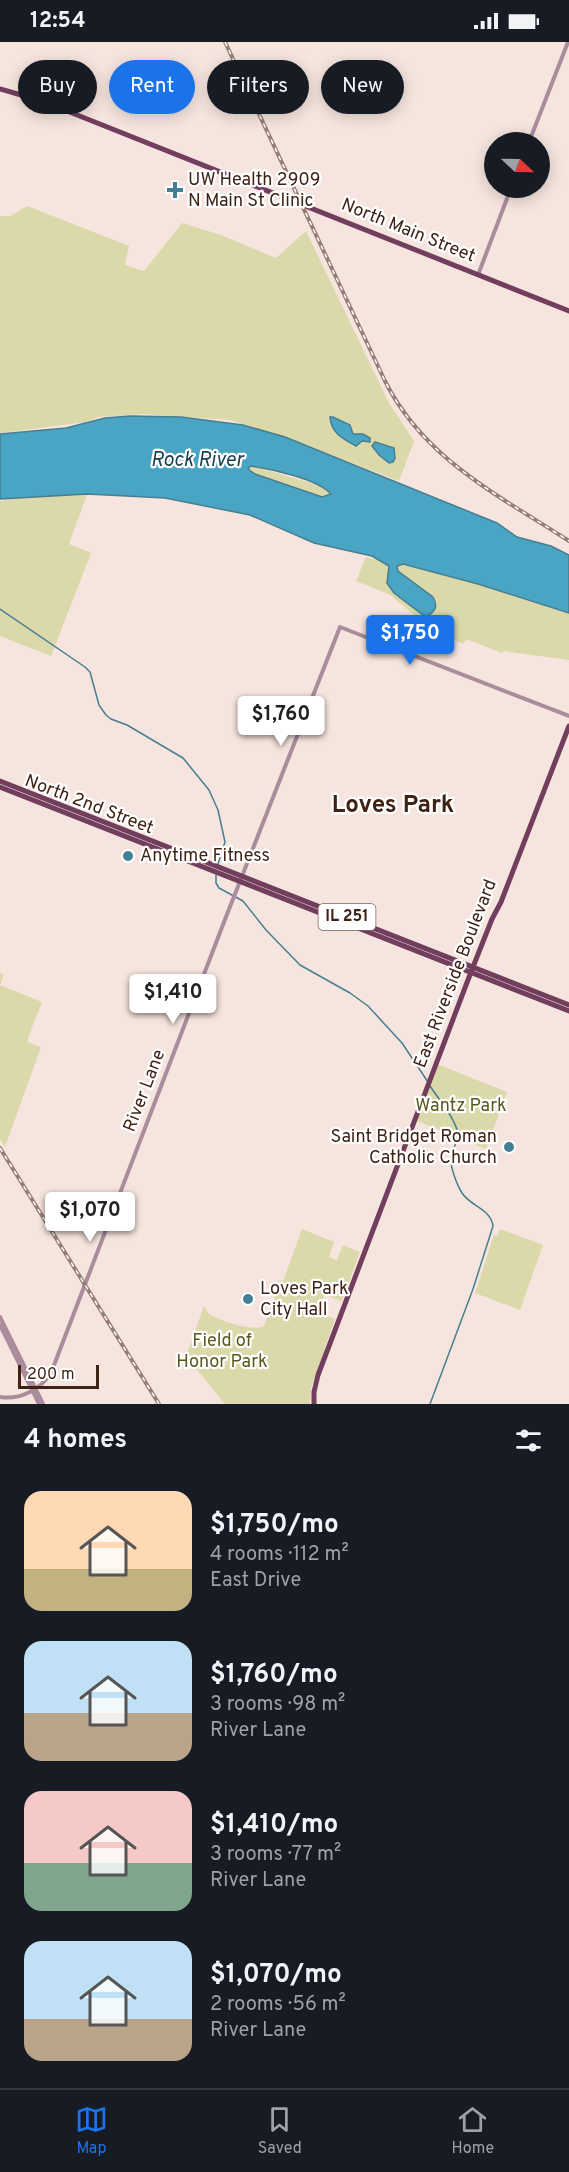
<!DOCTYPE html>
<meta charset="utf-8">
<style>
:root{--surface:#171b24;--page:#242831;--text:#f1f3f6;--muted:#9ea1a6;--line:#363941;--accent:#1a73e8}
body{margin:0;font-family:Overpass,sans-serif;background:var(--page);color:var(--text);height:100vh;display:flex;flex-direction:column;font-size:22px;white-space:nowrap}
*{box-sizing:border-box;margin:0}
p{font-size:20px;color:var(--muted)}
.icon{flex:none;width:33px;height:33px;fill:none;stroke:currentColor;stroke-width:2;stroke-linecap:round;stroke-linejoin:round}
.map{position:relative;height:1362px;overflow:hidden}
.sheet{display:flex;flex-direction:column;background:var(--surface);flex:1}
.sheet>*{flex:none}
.banner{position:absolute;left:18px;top:18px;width:534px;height:54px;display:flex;gap:12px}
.needle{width:39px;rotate:112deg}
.fabs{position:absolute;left:484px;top:90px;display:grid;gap:12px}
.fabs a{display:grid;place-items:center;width:66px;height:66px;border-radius:50%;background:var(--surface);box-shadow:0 3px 15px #0003;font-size:30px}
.scale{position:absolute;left:18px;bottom:15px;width:81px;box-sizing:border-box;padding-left:6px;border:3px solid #402215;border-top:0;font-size:16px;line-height:21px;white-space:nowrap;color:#402215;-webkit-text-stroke:4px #fff;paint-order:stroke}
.price{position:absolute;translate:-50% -51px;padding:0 14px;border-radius:6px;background:#fff;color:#222;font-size:20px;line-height:39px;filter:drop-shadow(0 2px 3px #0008)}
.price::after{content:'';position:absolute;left:50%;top:36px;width:18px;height:14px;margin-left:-9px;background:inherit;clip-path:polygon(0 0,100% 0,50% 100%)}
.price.selected{background:var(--accent);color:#fff}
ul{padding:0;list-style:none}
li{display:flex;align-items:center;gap:18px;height:150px;padding:0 24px}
li span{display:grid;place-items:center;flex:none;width:168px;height:120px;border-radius:18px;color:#555}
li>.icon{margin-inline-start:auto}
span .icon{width:72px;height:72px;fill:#fffc;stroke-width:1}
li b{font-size:26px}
h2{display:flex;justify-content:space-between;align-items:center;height:72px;padding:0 24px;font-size:26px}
.chip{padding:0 21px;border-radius:27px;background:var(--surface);box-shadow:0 3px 15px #0003;font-size:21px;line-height:54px}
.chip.selected{background:var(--accent);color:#fff}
.status{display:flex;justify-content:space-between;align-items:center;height:42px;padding:0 30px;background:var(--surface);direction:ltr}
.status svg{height:16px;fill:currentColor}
.dock{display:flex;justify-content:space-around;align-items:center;height:84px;border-top:2px solid var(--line);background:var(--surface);font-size:16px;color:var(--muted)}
.dock a{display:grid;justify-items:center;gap:3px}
.dock .selected{color:var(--accent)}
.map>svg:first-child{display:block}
.green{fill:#dbd8aa}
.water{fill:#4aa5c5;stroke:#477e90;stroke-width:1.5;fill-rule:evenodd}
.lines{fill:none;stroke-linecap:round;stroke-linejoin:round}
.stream{stroke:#477e90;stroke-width:1.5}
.tertiary{stroke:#aa8c9c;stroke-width:4}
.primary{stroke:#723e5d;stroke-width:5}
.rail-casing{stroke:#967e74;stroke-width:4}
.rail{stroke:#fff;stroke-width:1.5;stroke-dasharray:4.5;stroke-linecap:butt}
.poi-dot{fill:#438096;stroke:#fff;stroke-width:2}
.labels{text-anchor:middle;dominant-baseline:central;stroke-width:4.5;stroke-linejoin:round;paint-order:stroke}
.shield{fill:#fff;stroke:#79645b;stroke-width:1.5}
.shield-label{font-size:16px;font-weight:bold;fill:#402215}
.poi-label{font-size:18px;fill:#402215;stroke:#fff;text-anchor:start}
.street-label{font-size:18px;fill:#402215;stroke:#fff}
.park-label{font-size:18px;fill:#5c571f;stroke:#fff}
.water-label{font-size:20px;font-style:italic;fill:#194150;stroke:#fff}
.district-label{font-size:24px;font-weight:bold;fill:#402215;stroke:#fff}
</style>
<div class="status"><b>12:54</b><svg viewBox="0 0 49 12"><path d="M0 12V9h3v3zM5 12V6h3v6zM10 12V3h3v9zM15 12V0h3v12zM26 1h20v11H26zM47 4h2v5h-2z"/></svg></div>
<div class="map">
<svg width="569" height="1362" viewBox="0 0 569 1362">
<rect width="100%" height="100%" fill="#f6e5de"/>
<!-- green -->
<g class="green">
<path d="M27,164L129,204L125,223L144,229L182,181L221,193L276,216L306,189L389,361L414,399L399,439L285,395L230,378L141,372L98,375L86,380L0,391V174H10Z"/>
<path d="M252,424L322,444L331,451L322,455L255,432L248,427V426Z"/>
<path d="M44,451L87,452L69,502L91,511L51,614L0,594V459Z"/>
<path d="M366,515L396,523H403L477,540L569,570V618L503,609L502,611L466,597L464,602L435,590L389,552L356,539Z"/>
<path d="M0,931L4,932L0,943L42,960L28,996V1000L41,1005L5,1105L0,1097Z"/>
<path d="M437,1022L507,1050L486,1107L415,1078Z"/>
<path d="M302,1187L334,1200L329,1215L337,1218L343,1203L360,1210L342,1259L324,1253L320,1271L335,1277L311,1346L310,1362H225L186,1314L204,1264C205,1266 208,1270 209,1272C220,1279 254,1290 264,1284L275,1255L273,1253L279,1238L283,1239Z"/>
<path d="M500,1187L543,1203L520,1268L475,1251L494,1193L497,1194Z"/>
</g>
<!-- water -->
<g class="water">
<path d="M130,374L181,375L243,383L285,395L497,481L517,495L551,504L569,513V571L478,542L403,522L397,524L398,529L433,555C438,564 436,569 427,574L423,573L394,551L387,541L389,524L372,514L314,501L250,473L165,456L87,452L0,457V392L66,386L105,376ZM251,424C271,427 318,437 331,452L322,455L255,432L248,427Z"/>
<path d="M330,375H333L350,383L353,392H363L370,396V400L362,399L356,404C343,397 331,391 330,375Z"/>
<path d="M375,400L394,406L395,416L393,420L389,421L379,413L372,404Z"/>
</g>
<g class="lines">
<!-- stream -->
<g class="stream">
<path d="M0,567L85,625L90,630L99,663L106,673L111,677L127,683L183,716L209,748L218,768L225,800L218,822"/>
<path d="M216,833V841L219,846L243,859L266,888L300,923L350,951L368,964L402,1001L428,1040"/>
<path d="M430,1362L473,1247L493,1184C491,1167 470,1164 462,1151C457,1143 450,1125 451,1115C452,1106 460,1099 457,1088C453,1073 439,1058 430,1044"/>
</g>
<!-- tertiary -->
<g class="tertiary">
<path d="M529,100L568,0"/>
<path d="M478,233L511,146"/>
<path d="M0,1275L43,1362"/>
<path d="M0,1283L39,1362"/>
<path d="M0,1355C20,1358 40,1348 51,1331L224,880L340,585L569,674"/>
</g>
<!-- primary -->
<g class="primary">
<path d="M0,47L42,59L569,269"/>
<path d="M0,739L569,963"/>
<path d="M0,745L569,969"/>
<path d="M314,1362V1350L318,1333L471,930L492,877L501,860L569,684"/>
</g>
<!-- rail casing -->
<g class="rail-casing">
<g id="rail">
<path d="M225,0L385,339C424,417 498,453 569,499"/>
<path d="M0,1106L159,1362"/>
</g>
</g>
<!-- rail -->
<use href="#rail" class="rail"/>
</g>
<!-- markers -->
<g class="poi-dot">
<path d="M172 139h6v6h6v6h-6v6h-6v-6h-6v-6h6z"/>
<circle cx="128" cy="814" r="6"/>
<circle cx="509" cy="1105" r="6"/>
<circle cx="248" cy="1257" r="6"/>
</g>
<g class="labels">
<!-- shield labels -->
<rect class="shield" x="318.5" y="862" width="57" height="26" rx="4.5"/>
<g class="shield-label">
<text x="347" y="875">IL 251</text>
</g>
<!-- poi labels -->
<g class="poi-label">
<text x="188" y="138">UW Health 2909<tspan x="188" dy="21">N Main St Clinic</tspan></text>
<text x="140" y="814">Anytime Fitness</text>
<text x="497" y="1095" text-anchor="end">Saint Bridget Roman<tspan x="497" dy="21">Catholic Church</tspan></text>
<text x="260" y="1247">Loves Park<tspan x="260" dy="21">City Hall</tspan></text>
</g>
<!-- street labels -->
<g class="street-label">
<text transform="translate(408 189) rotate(22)">North Main Street</text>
<text transform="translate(89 763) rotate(21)">North 2nd Street</text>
<text transform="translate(456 932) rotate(-69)">East Riverside Boulevard</text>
<text transform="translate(145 1049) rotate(-69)">River Lane</text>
</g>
<!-- park labels -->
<g class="park-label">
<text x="461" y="1064">Wantz Park</text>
<text x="222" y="1299">Field of<tspan x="222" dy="21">Honor Park</tspan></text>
</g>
<!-- water labels -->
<g class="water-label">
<text x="197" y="419">Rock River</text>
</g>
<!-- district labels -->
<g class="district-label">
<text x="393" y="764">Loves Park</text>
</g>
</g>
</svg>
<div class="fabs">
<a><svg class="needle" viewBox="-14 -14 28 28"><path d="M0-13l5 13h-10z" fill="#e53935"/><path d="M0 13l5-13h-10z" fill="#9ea1a6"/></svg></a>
</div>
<div class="scale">200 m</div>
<b class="price selected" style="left:410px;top:624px">$1,750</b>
<b class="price" style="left:281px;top:705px">$1,760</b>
<b class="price" style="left:173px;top:983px">$1,410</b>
<b class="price" style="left:90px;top:1201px">$1,070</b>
<div class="banner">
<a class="chip">Buy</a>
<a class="chip selected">Rent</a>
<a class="chip">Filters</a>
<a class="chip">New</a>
</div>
</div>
<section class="sheet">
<h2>4 homes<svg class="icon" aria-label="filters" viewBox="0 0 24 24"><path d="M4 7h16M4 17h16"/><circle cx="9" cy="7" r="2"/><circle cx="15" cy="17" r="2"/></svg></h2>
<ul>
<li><span style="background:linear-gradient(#ffd9b3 65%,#c2b280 0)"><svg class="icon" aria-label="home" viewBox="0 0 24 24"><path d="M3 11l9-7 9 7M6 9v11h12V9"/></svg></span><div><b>$1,750/mo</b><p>4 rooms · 112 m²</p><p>East Drive</p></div></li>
<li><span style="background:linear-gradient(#bfe0f5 60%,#b9a48a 0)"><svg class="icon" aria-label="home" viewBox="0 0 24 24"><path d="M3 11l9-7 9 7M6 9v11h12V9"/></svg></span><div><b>$1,760/mo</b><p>3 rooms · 98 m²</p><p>River Lane</p></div></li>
<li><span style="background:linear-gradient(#f6c9c9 60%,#7fa58c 0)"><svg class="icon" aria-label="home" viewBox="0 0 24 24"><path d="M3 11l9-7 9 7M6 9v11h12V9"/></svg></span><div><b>$1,410/mo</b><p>3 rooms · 77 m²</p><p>River Lane</p></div></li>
<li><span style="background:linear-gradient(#bfe0f5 65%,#b9a48a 0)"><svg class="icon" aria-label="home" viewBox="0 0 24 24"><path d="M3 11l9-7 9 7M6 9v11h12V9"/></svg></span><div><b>$1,070/mo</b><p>2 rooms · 56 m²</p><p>River Lane</p></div></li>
</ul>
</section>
<nav class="dock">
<a class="selected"><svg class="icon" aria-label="map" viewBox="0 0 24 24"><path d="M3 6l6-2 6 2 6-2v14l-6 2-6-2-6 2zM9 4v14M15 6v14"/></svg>Map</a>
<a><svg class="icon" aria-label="saved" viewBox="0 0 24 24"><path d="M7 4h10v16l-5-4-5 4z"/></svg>Saved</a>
<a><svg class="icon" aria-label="home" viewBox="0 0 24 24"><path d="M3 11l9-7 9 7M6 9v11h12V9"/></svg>Home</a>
</nav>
